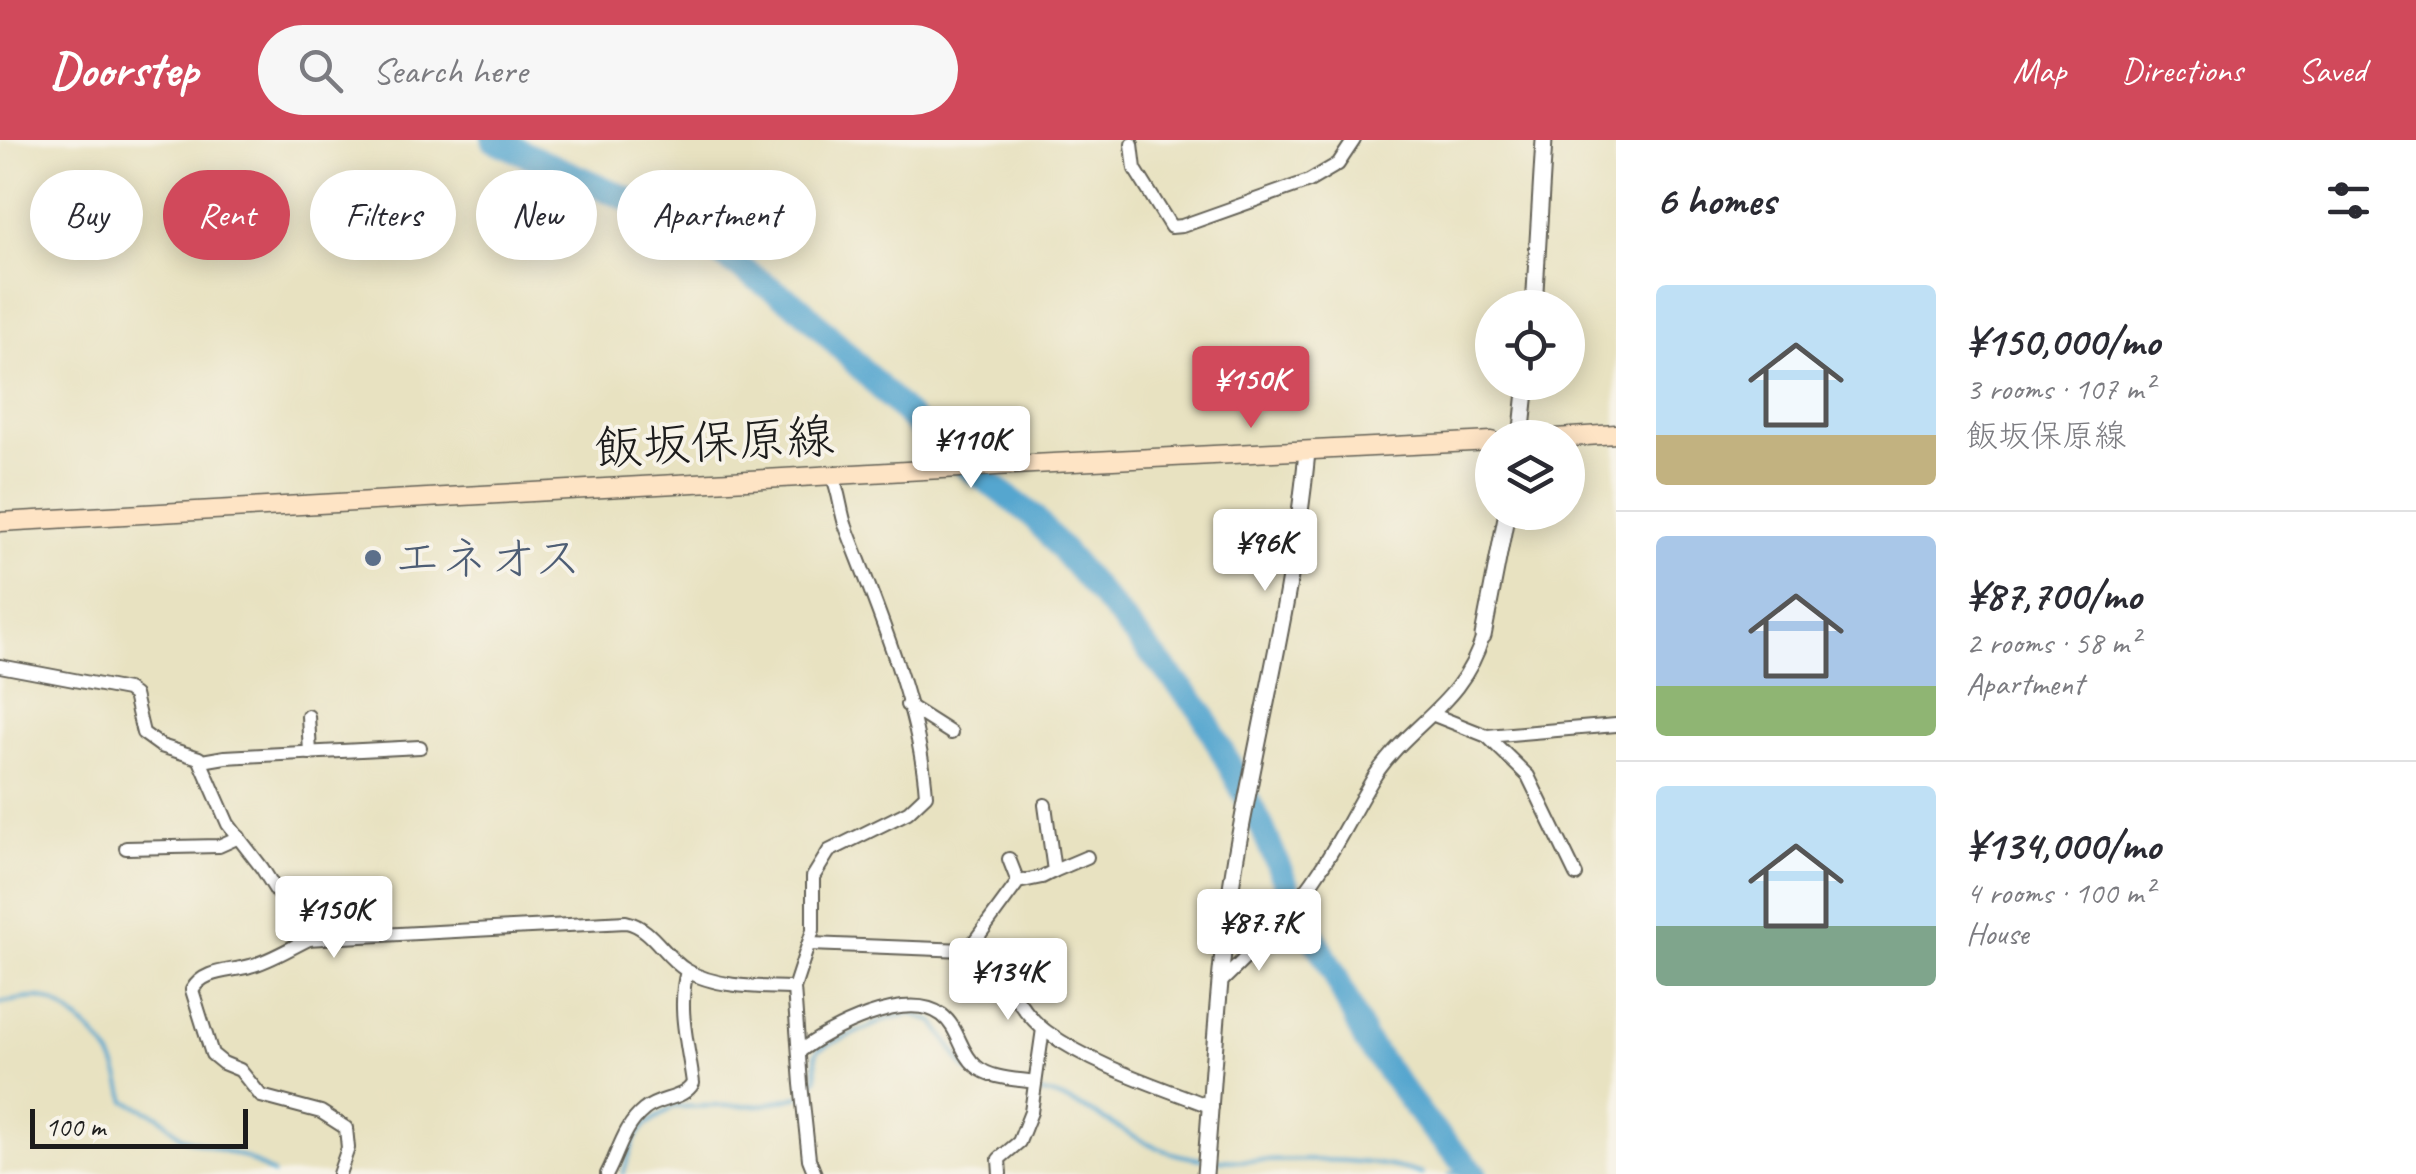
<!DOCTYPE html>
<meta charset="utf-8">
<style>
:root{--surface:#fff;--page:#f7f7f7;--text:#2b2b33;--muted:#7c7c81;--line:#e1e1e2;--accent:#d1495b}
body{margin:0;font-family:Caveat,"Klee One",sans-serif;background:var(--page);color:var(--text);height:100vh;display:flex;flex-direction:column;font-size:38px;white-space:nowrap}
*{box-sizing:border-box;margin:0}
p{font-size:32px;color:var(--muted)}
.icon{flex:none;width:55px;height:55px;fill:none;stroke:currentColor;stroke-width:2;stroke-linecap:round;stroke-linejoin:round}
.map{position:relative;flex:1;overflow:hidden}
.side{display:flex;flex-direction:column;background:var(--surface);width:800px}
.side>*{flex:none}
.top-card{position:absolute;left:30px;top:30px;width:950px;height:90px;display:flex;gap:20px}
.buttons{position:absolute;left:1475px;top:150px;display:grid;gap:20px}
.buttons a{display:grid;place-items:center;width:110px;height:110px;border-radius:50%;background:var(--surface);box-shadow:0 5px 25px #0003;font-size:50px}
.scale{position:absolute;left:30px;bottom:25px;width:218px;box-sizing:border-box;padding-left:10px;border:5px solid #1c1c1c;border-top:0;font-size:28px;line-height:35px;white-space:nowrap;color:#1c1c1c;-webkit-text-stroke:8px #f7f3e8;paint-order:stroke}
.price{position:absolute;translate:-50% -85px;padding:0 22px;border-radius:10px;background:#fff;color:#222;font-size:32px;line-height:65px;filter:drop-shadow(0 2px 5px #0008)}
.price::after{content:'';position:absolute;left:50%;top:60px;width:30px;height:22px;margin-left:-15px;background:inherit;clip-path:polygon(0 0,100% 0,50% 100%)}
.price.active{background:var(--accent);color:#fff}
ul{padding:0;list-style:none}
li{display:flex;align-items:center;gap:30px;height:250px;padding:0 40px}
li+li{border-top:2px solid var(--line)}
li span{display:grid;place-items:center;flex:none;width:280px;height:200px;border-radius:10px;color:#555}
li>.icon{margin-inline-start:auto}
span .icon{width:120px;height:120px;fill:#fffc;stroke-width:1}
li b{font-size:42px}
h2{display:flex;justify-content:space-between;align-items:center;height:120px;padding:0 40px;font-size:42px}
.chip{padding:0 35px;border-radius:45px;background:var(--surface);box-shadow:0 5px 25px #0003;font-size:35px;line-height:90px}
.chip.active{background:var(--accent);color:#fff}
header{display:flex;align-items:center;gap:60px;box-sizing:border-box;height:140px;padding:0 50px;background:var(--accent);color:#fff}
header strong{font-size:48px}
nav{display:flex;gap:55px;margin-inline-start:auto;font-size:35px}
.search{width:700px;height:90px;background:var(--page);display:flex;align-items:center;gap:25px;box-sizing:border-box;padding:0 35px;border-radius:55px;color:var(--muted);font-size:38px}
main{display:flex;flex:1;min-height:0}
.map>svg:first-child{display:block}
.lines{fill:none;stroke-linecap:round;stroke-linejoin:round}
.stream{stroke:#54a6cf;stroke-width:4}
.river{stroke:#54a6cf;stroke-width:25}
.minor-casing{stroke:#636156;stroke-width:16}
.tertiary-casing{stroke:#636156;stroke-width:19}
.secondary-casing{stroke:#636156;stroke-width:21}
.minor{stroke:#fff;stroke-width:12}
.tertiary{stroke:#fff;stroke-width:15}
.secondary{stroke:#fee4c5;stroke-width:18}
.service-dot{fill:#5c6f8a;stroke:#f7f3e8;stroke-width:4}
.labels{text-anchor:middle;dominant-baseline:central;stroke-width:8;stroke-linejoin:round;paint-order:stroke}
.street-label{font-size:48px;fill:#1c1c1c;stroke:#f7f3e8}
.service-label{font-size:48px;fill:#4e5e75;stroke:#f7f3e8;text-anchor:start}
</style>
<header>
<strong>Doorstep</strong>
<div class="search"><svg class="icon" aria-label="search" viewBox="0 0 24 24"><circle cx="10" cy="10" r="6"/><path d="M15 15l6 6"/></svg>Search here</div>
<nav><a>Map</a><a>Directions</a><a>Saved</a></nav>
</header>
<main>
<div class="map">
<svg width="1616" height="1034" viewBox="0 0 1616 1034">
<rect width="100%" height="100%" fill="#f7f3e8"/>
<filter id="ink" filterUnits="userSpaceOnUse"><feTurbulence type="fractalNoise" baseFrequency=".01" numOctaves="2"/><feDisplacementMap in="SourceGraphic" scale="20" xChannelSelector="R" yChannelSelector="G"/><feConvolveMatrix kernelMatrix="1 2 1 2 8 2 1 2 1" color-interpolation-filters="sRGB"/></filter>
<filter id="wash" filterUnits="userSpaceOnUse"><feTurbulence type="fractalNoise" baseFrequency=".0048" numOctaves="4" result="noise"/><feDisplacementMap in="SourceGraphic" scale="40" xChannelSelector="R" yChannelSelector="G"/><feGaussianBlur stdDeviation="2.25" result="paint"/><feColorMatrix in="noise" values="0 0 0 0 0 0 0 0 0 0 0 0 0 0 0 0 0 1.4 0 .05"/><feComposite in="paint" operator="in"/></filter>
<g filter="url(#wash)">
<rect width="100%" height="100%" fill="#e8e2c1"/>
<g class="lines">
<!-- stream -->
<g class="stream">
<path d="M0,863C12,861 27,857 39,858C60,859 101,899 111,917C120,931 121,946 126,961L159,976L183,998L244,1017L273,1034"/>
<path d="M807,950L817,939L816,914L819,909L890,878L913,874L934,882L966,930L988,942L1029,951"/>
<path d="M1039,952C1099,964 1140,1015 1204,1019"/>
<path d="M1213,1020C1282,1024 1356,1012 1422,1034"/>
<path d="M623,1034L635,999L646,985L673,967L763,965L799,956"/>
<path d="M1450,1034L1471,1031"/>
</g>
<!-- river -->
<path class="river" d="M494,0L630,60L694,97L802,169L933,301L1032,375L1201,571L1262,687L1292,758L1335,835L1365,900L1430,987L1475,1034"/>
</g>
</g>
<g filter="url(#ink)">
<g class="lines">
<!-- minor casing -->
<g class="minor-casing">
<g id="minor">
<path d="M1132,4L1135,29L1171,87L1182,86L1309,41L1338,24L1354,0"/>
<path d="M0,526L127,550L134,555L143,593L161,606L199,618L228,684L262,728L306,799L626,782C653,788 663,816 686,830C715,848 761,847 794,848"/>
<path d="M907,565L951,593"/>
<path d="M1434,575L1487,596L1616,585"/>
<path d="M308,576L310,613"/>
<path d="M1487,596L1528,636L1576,735"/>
<path d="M202,621L225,617L420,607"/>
<path d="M126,708L219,706L239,697"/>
<path d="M1009,719L1018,742"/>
<path d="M1054,731L1087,717"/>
<path d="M309,799C290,808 270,821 250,826C229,832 204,829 192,850L212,914L223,923L240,930L261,956L321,972L346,988L348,1008L339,1034"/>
<path d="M810,804L965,810C1002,822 1016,870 1047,892C1094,926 1158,946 1212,967"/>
<path d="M972,813L974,802L1018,742L1042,737L1054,731L1045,665"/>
<path d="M1221,842C1257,807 1295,770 1322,727C1342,697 1357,664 1376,634C1411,582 1463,564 1483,496"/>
<path d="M799,912C828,889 907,849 942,875C959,888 960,913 976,926C990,939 1017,939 1035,942"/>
<path d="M607,1034C619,1012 623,987 644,970C659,957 684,960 693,943C688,904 677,869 687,831"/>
<path d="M815,1034L809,1019L801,944L794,848L813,790V737L829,711L908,672L926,655C920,568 877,468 846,387C840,370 840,354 832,335"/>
<path d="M1000,1034L999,1019L1019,1002L1031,972L1043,889"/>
</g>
</g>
<!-- tertiary casing -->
<g class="tertiary-casing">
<g id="tertiary">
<path d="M1534,168L1544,0"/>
<path d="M1521,298L1527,242"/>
<path d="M1483,496L1507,372"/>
<path d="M1205,1034C1214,929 1218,821 1236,716C1260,581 1294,449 1307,312"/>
</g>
</g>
<!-- secondary casing -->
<g class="secondary-casing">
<g id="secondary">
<path d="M1556,298L1616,294"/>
<path d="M0,382L1013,325L1492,301"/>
</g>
</g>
<!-- minor -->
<use href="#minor" class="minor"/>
<!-- tertiary -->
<use href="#tertiary" class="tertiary"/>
<!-- secondary -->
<use href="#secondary" class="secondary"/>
</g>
</g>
<!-- markers -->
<circle class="service-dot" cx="373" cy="418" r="10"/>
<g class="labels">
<!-- street labels -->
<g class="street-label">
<text transform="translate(714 302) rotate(-3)">飯坂保原線</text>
</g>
<!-- service labels -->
<g class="service-label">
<text x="393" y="418">エネオス</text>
</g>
</g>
</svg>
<div class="buttons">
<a><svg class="icon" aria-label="locate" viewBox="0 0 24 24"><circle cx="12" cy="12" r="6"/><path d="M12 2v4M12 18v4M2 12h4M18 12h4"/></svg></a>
<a><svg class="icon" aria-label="layers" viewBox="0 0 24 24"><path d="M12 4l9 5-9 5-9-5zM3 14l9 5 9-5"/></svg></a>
</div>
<div class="scale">100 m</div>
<b class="price active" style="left:1251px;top:291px">¥150K</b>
<b class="price" style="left:971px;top:351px">¥110K</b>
<b class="price" style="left:1265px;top:454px">¥96K</b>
<b class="price" style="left:334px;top:821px">¥150K</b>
<b class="price" style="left:1259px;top:834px">¥87.7K</b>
<b class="price" style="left:1008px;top:883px">¥134K</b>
<div class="top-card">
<a class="chip">Buy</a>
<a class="chip active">Rent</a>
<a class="chip">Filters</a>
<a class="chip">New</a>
<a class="chip">Apartment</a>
</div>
</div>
<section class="side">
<h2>6 homes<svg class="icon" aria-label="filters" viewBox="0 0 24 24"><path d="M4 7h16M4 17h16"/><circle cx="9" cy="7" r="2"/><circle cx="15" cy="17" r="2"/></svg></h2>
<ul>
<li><span style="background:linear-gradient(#bfe0f5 75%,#c2b280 0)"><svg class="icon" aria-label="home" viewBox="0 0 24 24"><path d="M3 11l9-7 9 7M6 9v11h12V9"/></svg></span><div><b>¥150,000/mo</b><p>3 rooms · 107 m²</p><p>飯坂保原線</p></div></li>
<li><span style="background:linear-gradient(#a9c7e8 75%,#8fb573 0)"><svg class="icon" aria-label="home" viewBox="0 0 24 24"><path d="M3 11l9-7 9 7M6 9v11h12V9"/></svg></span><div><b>¥87,700/mo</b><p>2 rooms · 58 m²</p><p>Apartment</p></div></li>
<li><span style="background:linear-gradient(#bfe0f5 70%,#7fa58c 0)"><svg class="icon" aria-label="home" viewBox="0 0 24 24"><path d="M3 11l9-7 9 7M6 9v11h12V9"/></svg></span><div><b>¥134,000/mo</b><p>4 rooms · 100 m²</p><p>House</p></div></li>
</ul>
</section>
</main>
